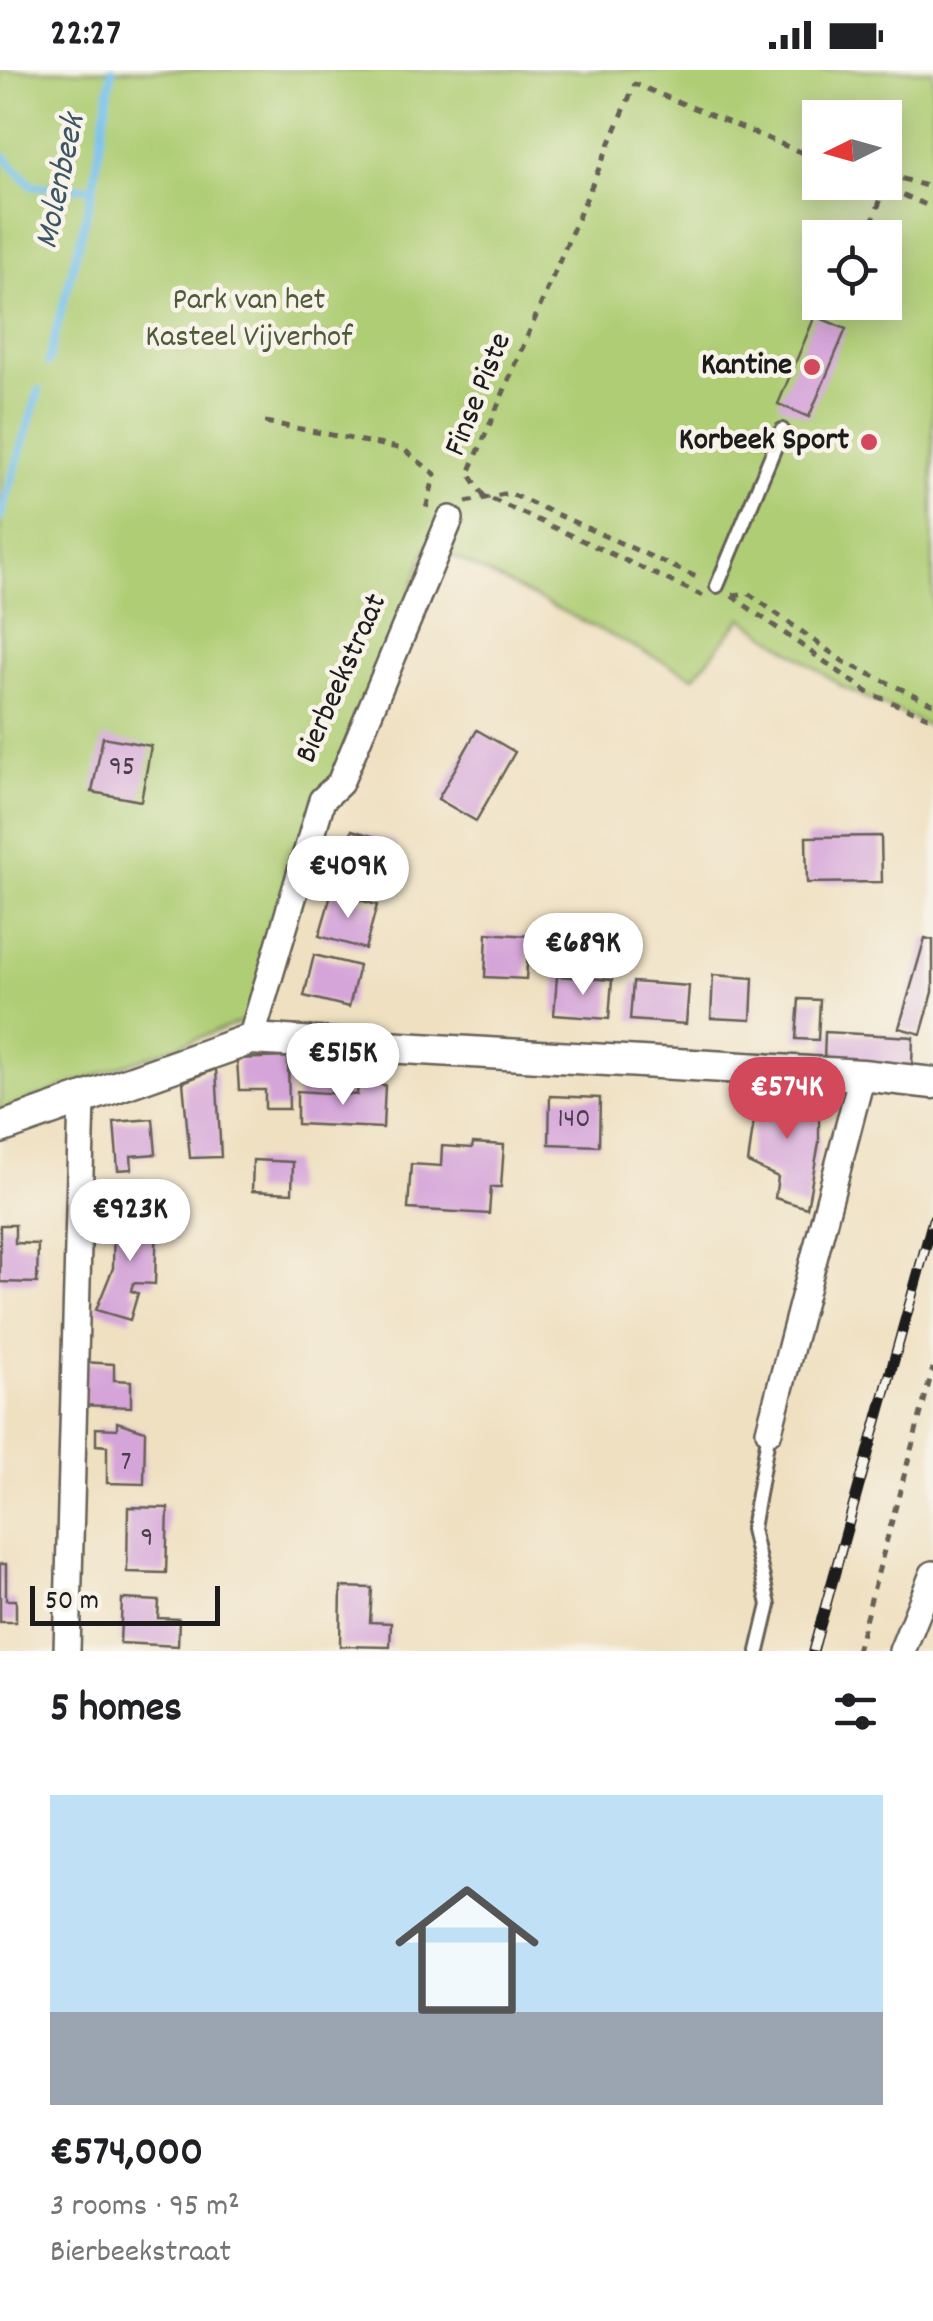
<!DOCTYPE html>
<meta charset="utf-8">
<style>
:root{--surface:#fff;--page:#f2f2f2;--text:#202124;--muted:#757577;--line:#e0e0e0;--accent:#d1495b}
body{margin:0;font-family:Dekko,sans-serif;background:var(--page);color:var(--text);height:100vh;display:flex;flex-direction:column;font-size:38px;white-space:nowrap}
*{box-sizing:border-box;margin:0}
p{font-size:32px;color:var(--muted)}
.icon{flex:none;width:55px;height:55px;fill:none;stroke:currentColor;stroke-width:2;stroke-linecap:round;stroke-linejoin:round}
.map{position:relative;height:1581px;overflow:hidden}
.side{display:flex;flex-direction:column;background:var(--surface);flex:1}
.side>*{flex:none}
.needle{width:65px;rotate:265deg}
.buttons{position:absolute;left:802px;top:30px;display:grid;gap:20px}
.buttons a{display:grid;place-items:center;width:100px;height:100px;border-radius:0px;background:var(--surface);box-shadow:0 5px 25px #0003;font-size:50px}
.scale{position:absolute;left:30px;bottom:25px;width:190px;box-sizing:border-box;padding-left:10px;border:5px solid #1c1c1c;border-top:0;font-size:28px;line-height:35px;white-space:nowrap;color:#1c1c1c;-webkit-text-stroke:8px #f7f3e8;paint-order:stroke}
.price{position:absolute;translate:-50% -85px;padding:0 22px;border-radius:35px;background:#fff;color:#222;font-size:32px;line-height:65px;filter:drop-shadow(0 2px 5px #0008)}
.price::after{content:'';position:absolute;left:50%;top:60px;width:30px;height:22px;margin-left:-15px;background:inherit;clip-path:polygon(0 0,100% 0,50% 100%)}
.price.selected{background:var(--accent);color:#fff}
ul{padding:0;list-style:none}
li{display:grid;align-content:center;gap:20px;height:530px;padding:0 50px}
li+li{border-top:2px solid var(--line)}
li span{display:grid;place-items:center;height:310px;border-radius:0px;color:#555}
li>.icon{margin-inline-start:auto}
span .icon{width:180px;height:180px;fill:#fffc;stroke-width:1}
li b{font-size:42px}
h2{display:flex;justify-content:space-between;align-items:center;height:120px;padding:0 50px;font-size:42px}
.status{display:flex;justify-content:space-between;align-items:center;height:70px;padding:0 50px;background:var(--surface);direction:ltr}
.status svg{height:28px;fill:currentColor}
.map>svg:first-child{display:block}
.green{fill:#afcd74;stroke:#667448;stroke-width:2.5;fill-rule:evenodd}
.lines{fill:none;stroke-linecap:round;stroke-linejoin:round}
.stream{stroke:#76c1ef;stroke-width:8}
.building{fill:#d5a5d9}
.service-casing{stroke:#666156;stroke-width:18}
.minor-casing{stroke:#666156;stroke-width:30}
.tertiary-casing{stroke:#666156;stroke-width:35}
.path{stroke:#666156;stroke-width:5;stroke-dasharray:8 8;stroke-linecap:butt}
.service{stroke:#fff;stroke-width:12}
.minor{stroke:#fff;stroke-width:25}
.tertiary{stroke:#fff;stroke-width:30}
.rail-casing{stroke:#1c1c1c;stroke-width:11}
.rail{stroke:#f7f3e8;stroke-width:8;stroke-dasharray:22;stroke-linecap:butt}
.poi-dot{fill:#d1495b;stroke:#f7f3e8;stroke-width:4}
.labels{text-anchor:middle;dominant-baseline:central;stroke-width:9;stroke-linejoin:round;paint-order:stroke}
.number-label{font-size:28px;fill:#4a3e4b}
.park-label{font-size:32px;fill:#4f5a3b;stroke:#f7f3e8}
.poi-label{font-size:32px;font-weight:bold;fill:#1c1c1c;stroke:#f7f3e8;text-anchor:end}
.street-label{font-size:32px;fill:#1c1c1c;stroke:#f7f3e8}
.water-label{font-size:35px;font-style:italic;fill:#3c5666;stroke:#f7f3e8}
</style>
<div class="status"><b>22:27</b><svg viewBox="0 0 49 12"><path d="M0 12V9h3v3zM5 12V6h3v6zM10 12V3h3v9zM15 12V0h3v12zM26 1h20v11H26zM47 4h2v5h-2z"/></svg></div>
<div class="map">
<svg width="933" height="1581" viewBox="0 0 933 1581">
<rect width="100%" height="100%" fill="#f7f3e8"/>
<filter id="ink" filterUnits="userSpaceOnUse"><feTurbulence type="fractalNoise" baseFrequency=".01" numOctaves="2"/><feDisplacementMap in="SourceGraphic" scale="20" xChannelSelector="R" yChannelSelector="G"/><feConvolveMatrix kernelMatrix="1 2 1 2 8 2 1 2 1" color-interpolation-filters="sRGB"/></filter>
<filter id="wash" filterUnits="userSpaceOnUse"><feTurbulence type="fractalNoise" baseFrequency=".0048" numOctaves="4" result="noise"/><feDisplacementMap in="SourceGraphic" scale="40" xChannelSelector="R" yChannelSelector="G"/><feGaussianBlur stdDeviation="2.25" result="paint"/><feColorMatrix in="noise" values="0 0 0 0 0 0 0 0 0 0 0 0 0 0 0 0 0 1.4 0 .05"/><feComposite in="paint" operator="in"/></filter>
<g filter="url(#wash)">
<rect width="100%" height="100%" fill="#efe0c1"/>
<!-- green -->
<path class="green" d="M0,0H933V658L844,618L742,548L694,607L428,474L250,949L0,1041ZM820,48H885V112H820ZM820,168H885V232H820Z"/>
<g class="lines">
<!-- stream -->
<g class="stream">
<path d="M0,82L32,116L93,118"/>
<path d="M48,293L93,118L112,0"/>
<path d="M0,448L39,320"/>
</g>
</g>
<g id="blocks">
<!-- building -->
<g class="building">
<path d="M815,246L846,259L809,347L778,334Z"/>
<path d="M477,660L515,682L476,751L438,729Z"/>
<path d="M103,667L151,676L141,731L92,722Z"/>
<path d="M352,760L395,773L383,815L340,803Z"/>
<path d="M881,766L882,812L807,813L806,767Z"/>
<path d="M332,822L377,835L365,879L319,866Z"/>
<path d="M487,863L529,866L526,909L485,907Z"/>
<path d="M925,868L933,870V922L921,964L899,958Z"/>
<path d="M314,885L359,896L349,937L304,926Z"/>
<path d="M713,905L753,908L751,950L711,948Z"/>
<path d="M557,906L612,910L609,949L554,945Z"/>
<path d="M633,912L689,916L686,954L630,950Z"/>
<path d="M799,929L820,930L818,970L796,969Z"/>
<path d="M825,962L913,967L912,996L824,991Z"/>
<path d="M288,987L289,1039H265V1020H239L237,989Z"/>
<path d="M216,999L221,1087L190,1088L183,1012Z"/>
<path d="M358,1014L385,1015L383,1058L297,1054V1021L357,1025Z"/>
<path d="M758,1020L819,1024V1073L807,1138L775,1128L778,1107L748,1093Z"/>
<path d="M550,1026L600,1028L599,1076L549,1074Z"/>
<path d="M153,1049L156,1084L131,1086L132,1099L118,1100L114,1052Z"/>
<path d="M473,1073L504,1075L501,1117H491L489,1144L408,1139L411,1094L441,1096L442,1076L472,1078Z"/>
<path d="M253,1090L293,1092L292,1123L252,1121Z"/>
<path d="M114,1147L157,1148L155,1214L133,1213L131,1221L138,1223L130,1250L96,1240L113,1198Z"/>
<path d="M0,1155H15V1173L38,1174L37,1213L0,1212Z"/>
<path d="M83,1292L114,1294V1310L131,1311V1337L82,1335Z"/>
<path d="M117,1352L145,1361L144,1414L107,1413V1376L96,1375V1358L117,1359Z"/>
<path d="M128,1437L168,1438L166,1503L127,1502Z"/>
<path d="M0,1494H6V1530H16V1552H0Z"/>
<path d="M341,1517L372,1518L370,1552L391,1553L390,1577L340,1576Z"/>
<path d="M122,1529L159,1531L158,1548L179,1549L178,1576L120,1573Z"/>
</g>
</g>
</g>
<g filter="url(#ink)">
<use href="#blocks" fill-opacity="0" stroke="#666156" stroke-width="2.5"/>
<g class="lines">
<!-- service casing -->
<g class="service-casing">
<g id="service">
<path d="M717,516L782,360"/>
<path d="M758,1581L769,1535L752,1459L769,1361"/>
</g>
</g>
<!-- minor casing -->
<g class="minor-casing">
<g id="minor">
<path d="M251,969L322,730L340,713L450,449"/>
<path d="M769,1361L862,1005"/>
<path d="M67,1581L82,1029"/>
<path d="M902,1581L933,1504"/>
</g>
</g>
<!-- tertiary casing -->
<g class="tertiary-casing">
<path id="tertiary" d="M0,1058L251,969L862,1005L933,1013"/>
</g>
<!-- path -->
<g class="path">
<path d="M874,112L933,138"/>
<path d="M866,168L890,105L933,118"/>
<path d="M265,352L403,379L435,404L426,439"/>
<path d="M466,432L509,423L701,509"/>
<path d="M733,525L748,523L844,592L933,634"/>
<path d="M703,526L483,425L469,403L635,14L820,90"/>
<path d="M732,526L869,623L933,649"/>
<path d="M857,1581L933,1298"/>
</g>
<!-- service -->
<use href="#service" class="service"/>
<!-- minor -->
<use href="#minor" class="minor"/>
<!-- tertiary -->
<use href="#tertiary" class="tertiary"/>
<!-- rail casing -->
<g class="rail-casing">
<path id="rail" d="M813,1581L933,1150"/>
</g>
<!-- rail -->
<use href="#rail" class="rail"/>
</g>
</g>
<!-- markers -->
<g class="poi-dot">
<circle cx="812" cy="297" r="10"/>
<circle cx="869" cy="372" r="10"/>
</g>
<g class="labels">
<!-- number labels -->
<g class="number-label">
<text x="122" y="699">95</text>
<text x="574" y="1051">140</text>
<text x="126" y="1394">7</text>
<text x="147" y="1470">9</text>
</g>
<!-- park labels -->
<g class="park-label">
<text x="249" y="232">Park van het<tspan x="249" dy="37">Kasteel Vijverhof</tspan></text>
</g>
<!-- poi labels -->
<g class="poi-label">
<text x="792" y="297">Kantine</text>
<text x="849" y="372">Korbeek Sport</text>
</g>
<!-- street labels -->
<g class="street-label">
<text transform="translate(480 325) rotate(-68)">Finse Piste</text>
<text transform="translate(343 609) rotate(-66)">Bierbeekstraat</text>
</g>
<!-- water labels -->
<g class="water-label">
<text transform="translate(62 112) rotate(-78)">Molenbeek</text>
</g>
</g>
</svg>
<div class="buttons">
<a><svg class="needle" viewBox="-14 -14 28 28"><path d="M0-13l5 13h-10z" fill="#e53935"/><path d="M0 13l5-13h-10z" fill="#757577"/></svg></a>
<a><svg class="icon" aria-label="locate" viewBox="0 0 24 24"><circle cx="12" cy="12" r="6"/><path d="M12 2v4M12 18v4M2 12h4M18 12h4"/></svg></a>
</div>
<div class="scale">50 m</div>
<b class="price" style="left:348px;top:851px">€409K</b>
<b class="price" style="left:583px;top:928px">€689K</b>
<b class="price" style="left:343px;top:1038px">€515K</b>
<b class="price selected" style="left:787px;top:1072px">€574K</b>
<b class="price" style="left:130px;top:1194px">€923K</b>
</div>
<section class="side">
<h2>5 homes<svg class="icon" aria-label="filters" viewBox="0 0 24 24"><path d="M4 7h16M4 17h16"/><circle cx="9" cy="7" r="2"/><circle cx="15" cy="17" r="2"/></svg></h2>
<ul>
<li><span style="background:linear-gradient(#bfe0f5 70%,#9aa5b1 0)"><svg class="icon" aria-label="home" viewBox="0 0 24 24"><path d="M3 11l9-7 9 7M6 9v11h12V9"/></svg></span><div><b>€574,000</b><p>3 rooms · 95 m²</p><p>Bierbeekstraat</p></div></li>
</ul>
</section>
